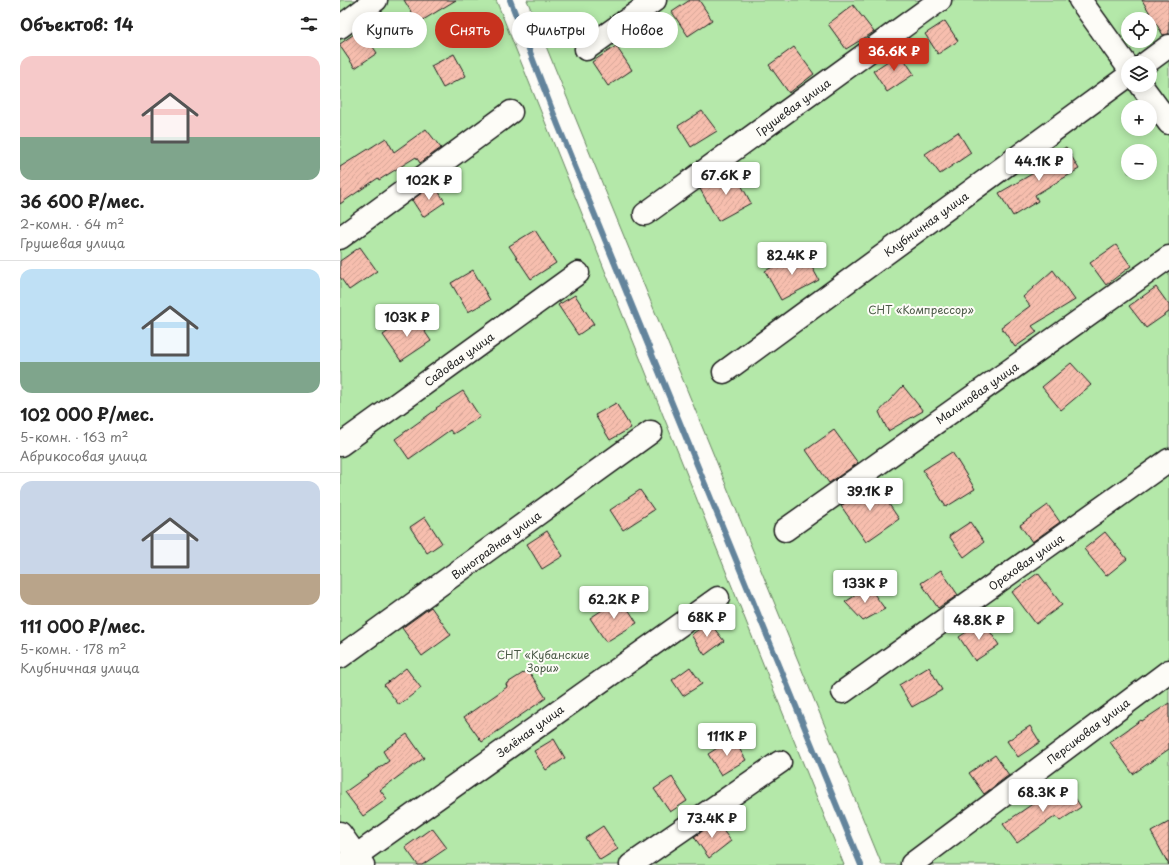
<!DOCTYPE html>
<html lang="ru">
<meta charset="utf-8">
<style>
:root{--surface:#fff;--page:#f6f6f6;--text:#222;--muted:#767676;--line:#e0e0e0;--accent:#c8321e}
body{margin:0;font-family:"Playpen Sans",sans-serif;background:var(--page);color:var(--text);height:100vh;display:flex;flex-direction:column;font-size:15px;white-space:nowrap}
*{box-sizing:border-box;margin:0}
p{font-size:13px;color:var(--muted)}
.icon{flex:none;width:22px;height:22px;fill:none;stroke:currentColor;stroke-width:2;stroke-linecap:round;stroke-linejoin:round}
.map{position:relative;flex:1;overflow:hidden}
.panel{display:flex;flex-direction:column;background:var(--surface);width:340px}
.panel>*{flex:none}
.hud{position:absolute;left:12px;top:12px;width:380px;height:36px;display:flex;gap:8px}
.controls{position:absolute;left:781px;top:12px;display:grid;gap:8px}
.controls a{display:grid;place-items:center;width:36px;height:36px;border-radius:50%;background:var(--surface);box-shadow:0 2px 10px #0003;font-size:20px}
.price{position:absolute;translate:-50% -34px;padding:0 9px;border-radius:4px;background:#fff;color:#222;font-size:13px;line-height:26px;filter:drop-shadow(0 1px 2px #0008)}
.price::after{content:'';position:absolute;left:50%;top:24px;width:12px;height:9px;margin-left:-6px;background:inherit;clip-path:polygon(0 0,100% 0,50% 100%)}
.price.active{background:var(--accent);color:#fff}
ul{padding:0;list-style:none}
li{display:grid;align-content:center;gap:8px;height:212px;padding:0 20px}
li+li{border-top:1px solid var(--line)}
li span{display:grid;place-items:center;height:124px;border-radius:12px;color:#555}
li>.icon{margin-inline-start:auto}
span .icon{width:72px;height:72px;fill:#fffc;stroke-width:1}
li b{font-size:17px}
h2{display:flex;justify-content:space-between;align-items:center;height:48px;padding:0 20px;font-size:17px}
.chip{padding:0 14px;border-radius:18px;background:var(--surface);box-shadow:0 2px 10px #0003;font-size:14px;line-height:36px}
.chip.active{background:var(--accent);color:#fff}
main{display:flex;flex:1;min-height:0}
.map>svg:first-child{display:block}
.garden{fill:#b4e8a9;stroke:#688262;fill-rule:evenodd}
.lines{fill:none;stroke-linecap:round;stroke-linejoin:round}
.stream{stroke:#64849c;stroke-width:6}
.building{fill:url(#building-hatch);stroke:#1c1c1c}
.minor-casing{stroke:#1c1c1c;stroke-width:25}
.minor{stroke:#fdfcf7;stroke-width:22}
.labels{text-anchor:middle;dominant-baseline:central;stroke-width:4;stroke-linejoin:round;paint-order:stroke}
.street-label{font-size:11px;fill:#1c1c1c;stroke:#fdfcf7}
.park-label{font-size:11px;fill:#4a5946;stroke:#fdfcf7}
</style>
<main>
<section class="panel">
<h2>Объектов: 14<svg class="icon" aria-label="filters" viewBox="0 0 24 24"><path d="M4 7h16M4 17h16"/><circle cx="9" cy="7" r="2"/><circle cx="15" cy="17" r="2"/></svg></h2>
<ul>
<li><span style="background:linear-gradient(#f6c9c9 65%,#7fa58c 0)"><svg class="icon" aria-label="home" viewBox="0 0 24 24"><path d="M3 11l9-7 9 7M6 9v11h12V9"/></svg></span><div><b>36 600 ₽/мес.</b><p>2-комн. · 64 m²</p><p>Грушевая улица</p></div></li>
<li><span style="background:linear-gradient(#bfe0f5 75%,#7fa58c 0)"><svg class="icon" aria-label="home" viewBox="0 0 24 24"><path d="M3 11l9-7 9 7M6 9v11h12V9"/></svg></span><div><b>102 000 ₽/мес.</b><p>5-комн. · 163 m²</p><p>Абрикосовая улица</p></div></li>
<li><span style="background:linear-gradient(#c9d6e8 75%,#b9a48a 0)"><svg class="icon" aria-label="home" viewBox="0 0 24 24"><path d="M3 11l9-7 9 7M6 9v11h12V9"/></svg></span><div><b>111 000 ₽/мес.</b><p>5-комн. · 178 m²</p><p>Клубничная улица</p></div></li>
</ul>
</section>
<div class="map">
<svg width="829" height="865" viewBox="0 0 829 865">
<defs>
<pattern id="building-hatch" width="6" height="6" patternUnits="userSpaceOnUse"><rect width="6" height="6" fill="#f7beae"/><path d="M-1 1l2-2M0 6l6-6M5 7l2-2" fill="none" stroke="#d3a395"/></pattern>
</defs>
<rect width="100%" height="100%" fill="#fdfcf7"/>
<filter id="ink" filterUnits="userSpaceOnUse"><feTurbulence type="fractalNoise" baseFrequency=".025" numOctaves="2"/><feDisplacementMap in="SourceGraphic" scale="8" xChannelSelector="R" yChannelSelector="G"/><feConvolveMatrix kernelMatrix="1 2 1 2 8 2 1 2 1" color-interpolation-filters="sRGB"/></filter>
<g filter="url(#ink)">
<!-- garden -->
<g class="garden">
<path d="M0,0H156L504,865H0Z"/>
<path d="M187,0H829V865H542ZM788,19H810V41H788ZM788,63H810V85H788ZM788,107H810V129H788ZM788,151H810V173H788Z"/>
</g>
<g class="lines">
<!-- stream -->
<path class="stream" d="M170,0L218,125L521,865"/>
</g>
<!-- building -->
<g class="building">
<path d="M64,0H116L78,23Z"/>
<path d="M350,0H359L372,20L348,36L332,12Z"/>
<path d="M802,0H829V34L823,35Z"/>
<path d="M513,5L534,32L506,49L488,24Z"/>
<path d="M605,21L618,41L598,54L585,34Z"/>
<path d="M21,29L37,53L15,68L0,46V44Z"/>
<path d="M276,46L292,70L268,86L252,62Z"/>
<path d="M454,47L474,74L449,93L429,65Z"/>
<path d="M560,53L574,74L547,92L533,71Z"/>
<path d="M114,54L126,76L103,88L91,66Z"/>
<path d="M362,111L377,131L351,147L338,126Z"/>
<path d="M86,129L101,148L80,163L76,157L39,180L38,178L0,204V167L46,138L54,152Z"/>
<path d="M618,132L631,153L600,174L585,154Z"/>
<path d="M726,147L739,169L695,195L698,201L673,216L659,193L704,167L701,162Z"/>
<path d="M393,170L411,203L378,221L360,189Z"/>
<path d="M94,184L105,202L83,217L72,200Z"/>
<path d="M195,230L216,263L191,279L169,246Z"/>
<path d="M776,245L791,266L766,285L750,263Z"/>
<path d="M20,247L37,271L9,290L0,277V261Z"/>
<path d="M463,251L479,280L441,300L425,271Z"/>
<path d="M133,270L150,300L128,312L111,283Z"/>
<path d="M713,270L735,300L692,326L697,332L675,347L661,327L690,306L683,297Z"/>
<path d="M816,287L829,305V312L806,328L789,306Z"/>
<path d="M235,295L254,324L238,335L218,305Z"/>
<path d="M73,314L91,341L61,361L43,335Z"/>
<path d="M731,363L751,385L721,410L702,387Z"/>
<path d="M563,386L583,411L548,431L539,412Z"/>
<path d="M123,391L140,417L113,434L110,430L69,459L55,439L97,409L96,408Z"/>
<path d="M276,403L291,428L270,440L255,415Z"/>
<path d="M494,430L518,463L489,483L466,450Z"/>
<path d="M612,452L635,489L606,507L583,470Z"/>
<path d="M534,482L559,519L526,542L501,506Z"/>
<path d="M300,490L314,510L283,530L270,510Z"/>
<path d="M708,505L720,522L692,542L680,525Z"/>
<path d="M85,517L102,543L87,553L70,527Z"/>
<path d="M630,522L644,542L624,557L609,536Z"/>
<path d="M207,531L223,556L202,569L187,544Z"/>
<path d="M765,532L787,559L766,576L744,549Z"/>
<path d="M601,570L618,595L598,608L581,583Z"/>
<path d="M698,573L722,605L696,624L672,592Z"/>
<path d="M529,587L545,609L523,621L505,602Z"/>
<path d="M281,598L297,623L266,642L250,618Z"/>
<path d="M91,607L111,635L82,656L62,628Z"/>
<path d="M643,621L659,645L635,661L619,637Z"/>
<path d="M369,622L384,641L365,655L351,635Z"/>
<path d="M350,667L362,684L343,696L332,680Z"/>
<path d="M589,667L602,690L572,707L559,685Z"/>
<path d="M66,668L81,688L59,705L44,685Z"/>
<path d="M188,670L206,698L142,742L124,717L167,687L166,684Z"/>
<path d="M829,703V749L793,774L770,742L801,720L802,721Z"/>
<path d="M690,726L700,742L678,757L667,741Z"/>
<path d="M67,734L84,758L40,790L47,799L23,816L5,792L49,761L43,751Z"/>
<path d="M393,738L406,760L381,775L368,754Z"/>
<path d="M214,739L225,758L206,770L194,751Z"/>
<path d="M655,755L669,775L644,794L629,773Z"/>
<path d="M332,777L347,801L330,812L314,789Z"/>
<path d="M725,782L741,807L720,821L716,816L677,843L663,824Z"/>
<path d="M376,821L391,841L369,858L354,837Z"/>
<path d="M829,822V865L811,832Z"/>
<path d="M263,826L278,849L260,860L245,838Z"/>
<path d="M92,828L107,848L82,865H78L65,847Z"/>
</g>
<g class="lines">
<!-- minor casing -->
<g class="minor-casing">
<g id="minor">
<path d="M740,0L788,67"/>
<path d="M0,27L36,0"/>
<path d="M246,49L315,0"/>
<path d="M806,63L829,46"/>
<path d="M801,85L829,123"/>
<path d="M305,214L600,0"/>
<path d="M0,238L171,112"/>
<path d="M384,372L788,76"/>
<path d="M0,445L238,273"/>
<path d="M445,530L829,257"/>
<path d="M0,657L311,432"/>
<path d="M503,692L829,460"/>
<path d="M0,833L23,865"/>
<path d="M572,864L829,671"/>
<path d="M3,865L378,598"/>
<path d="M291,865L440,762"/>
</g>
</g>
<!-- minor -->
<use href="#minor" class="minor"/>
</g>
</g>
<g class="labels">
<!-- street labels -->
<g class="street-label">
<text transform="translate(453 107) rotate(-36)">Грушевая улица</text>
<text transform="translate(586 224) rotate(-36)">Клубничная улица</text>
<text transform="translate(119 359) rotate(-36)">Садовая улица</text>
<text transform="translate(637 393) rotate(-35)">Малиновая улица</text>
<text transform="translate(156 545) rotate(-36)">Виноградная улица</text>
<text transform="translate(686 562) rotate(-35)">Ореховая улица</text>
<text transform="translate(190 731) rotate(-36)">Зелёная улица</text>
<text transform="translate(748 731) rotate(-37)">Персиковая улица</text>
</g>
<!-- park labels -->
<g class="park-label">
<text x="581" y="309">СНТ «Компрессор»</text>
<text x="203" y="654">СНТ «Кубанские<tspan x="203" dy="13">Зори»</tspan></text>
</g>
</g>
</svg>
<div class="controls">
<a><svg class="icon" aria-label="locate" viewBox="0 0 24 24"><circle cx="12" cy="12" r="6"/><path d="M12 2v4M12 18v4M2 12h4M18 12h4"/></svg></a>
<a><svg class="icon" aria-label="layers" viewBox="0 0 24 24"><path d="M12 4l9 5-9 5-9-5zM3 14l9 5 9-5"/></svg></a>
<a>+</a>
<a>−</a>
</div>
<b class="price active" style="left:554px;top:72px">36.6K ₽</b>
<b class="price" style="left:699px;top:182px">44.1K ₽</b>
<b class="price" style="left:386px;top:196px">67.6K ₽</b>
<b class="price" style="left:89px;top:201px">102K ₽</b>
<b class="price" style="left:452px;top:276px">82.4K ₽</b>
<b class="price" style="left:67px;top:338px">103K ₽</b>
<b class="price" style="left:530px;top:512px">39.1K ₽</b>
<b class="price" style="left:525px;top:604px">133K ₽</b>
<b class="price" style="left:274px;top:620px">62.2K ₽</b>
<b class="price" style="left:367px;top:638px">68K ₽</b>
<b class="price" style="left:639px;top:641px">48.8K ₽</b>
<b class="price" style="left:387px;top:757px">111K ₽</b>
<b class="price" style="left:703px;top:813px">68.3K ₽</b>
<b class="price" style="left:372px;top:839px">73.4K ₽</b>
<div class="hud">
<a class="chip">Купить</a>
<a class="chip active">Снять</a>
<a class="chip">Фильтры</a>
<a class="chip">Новое</a>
</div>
</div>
</main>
